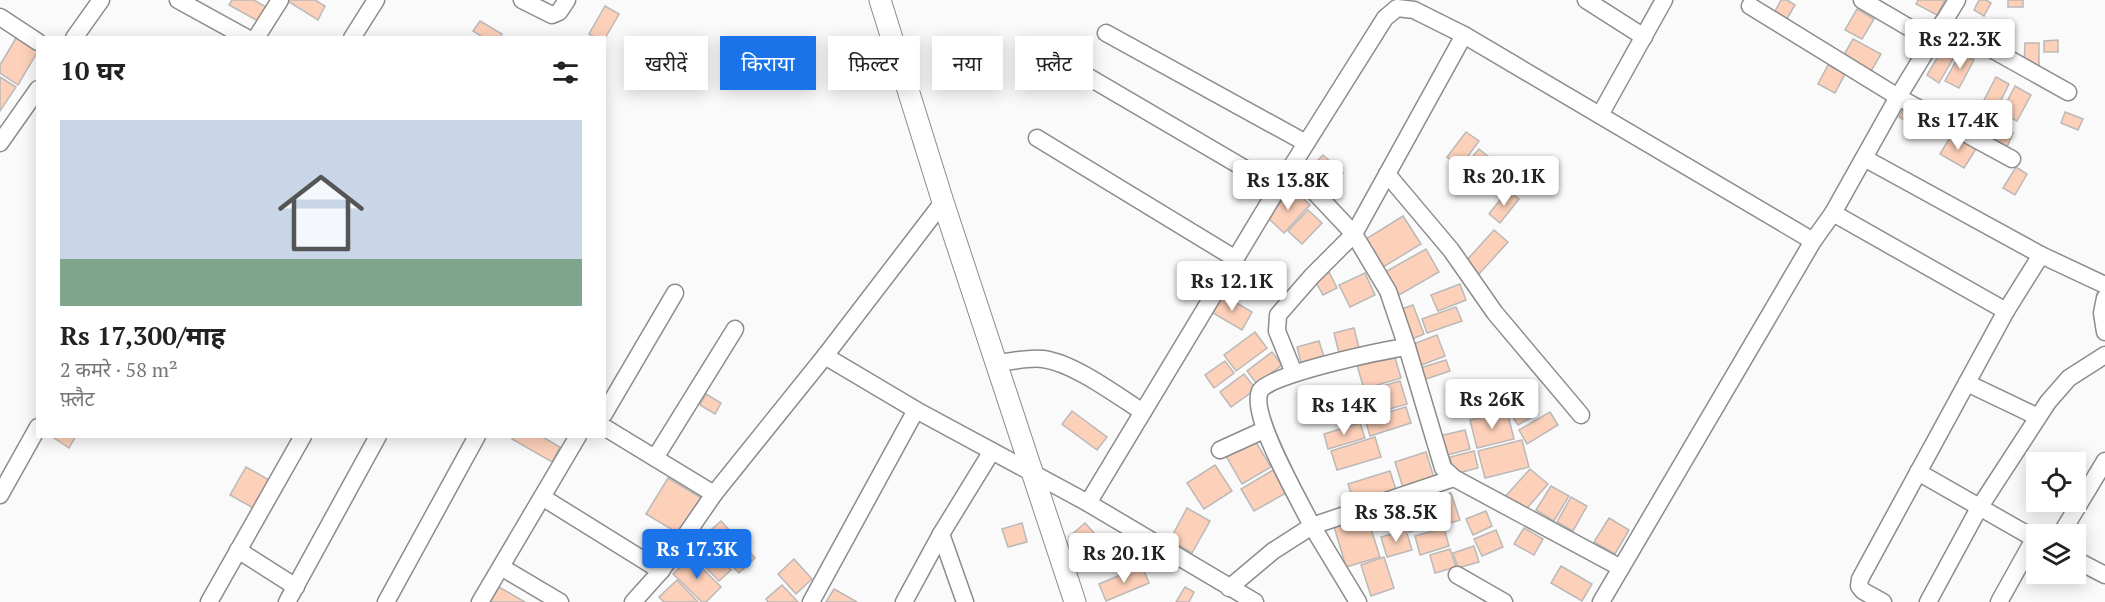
<!DOCTYPE html>
<html lang="hi">
<meta charset="utf-8">
<style>
:root{--surface:#fff;--page:#f6f6f6;--text:#222;--muted:#767676;--accent:#1a73e8}
body{margin:0;font-family:"PT Serif","Noto Sans Devanagari",serif;background:var(--page);color:var(--text);height:100vh;display:flex;flex-direction:column;font-size:22px;white-space:nowrap}
*{box-sizing:border-box;margin:0}
p{font-size:20px;color:var(--muted)}
.icon{flex:none;width:33px;height:33px;fill:none;stroke:currentColor;stroke-width:2;stroke-linecap:round;stroke-linejoin:round}
.map{position:relative;flex:1;overflow:hidden}
.panel{position:absolute;left:36px;top:36px;width:570px;height:402px;display:flex;flex-direction:column;background:var(--surface);border-radius:0px;box-shadow:0 3px 15px #0003}
.panel>*{flex:none}
.guide{position:absolute;left:624px;top:36px;width:570px;height:54px;display:flex;gap:12px}
.fabs{position:absolute;left:2026px;top:452px;display:grid;gap:12px}
.fabs a{display:grid;place-items:center;width:60px;height:60px;border-radius:0px;background:var(--surface);box-shadow:0 3px 15px #0003;font-size:30px}
.price{position:absolute;translate:-50% -51px;padding:0 14px;border-radius:6px;background:#fff;color:#222;font-size:20px;line-height:39px;filter:drop-shadow(0 2px 3px #0008)}
.price::after{content:'';position:absolute;left:50%;top:36px;width:18px;height:14px;margin-left:-9px;background:inherit;clip-path:polygon(0 0,100% 0,50% 100%)}
.price.current{background:var(--accent);color:#fff}
ul{padding:0;list-style:none}
li{display:grid;align-content:center;gap:12px;height:318px;padding:0 24px}
li span{display:grid;place-items:center;height:186px;border-radius:0px;color:#555}
li>.icon{margin-inline-start:auto}
span .icon{width:108px;height:108px;fill:#fffc;stroke-width:1}
li b{font-size:26px}
h2{display:flex;justify-content:space-between;align-items:center;height:72px;padding:0 24px;font-size:26px}
.chip{padding:0 21px;border-radius:0px;background:var(--surface);box-shadow:0 3px 15px #0003;font-size:21px;line-height:54px}
.chip.current{background:var(--accent);color:#fff}
.map>svg:first-child{display:block}
.building{fill:#fdd0b9;stroke:#bbb9b8;stroke-width:1.5}
.lines{fill:none;stroke-linecap:round;stroke-linejoin:round}
.minor-casing{stroke:#8c8c8d;stroke-width:19}
.tertiary-casing{stroke:#8c8c8d;stroke-width:23}
.minor{stroke:#fff;stroke-width:16}
.tertiary{stroke:#fff;stroke-width:21}
</style>
<div class="map">
<svg width="2105" height="602" viewBox="0 0 2105 602">
<rect width="100%" height="100%" fill="#fafafb"/>
<!-- building -->
<g class="building">
<path d="M232,0H254L266,7L258,21L229,5Z"/>
<path d="M286,0H315L325,6L318,20Z"/>
<path d="M1781,0H1787L1795,5L1785,22L1773,15Z"/>
<path d="M1918,0H1945L1937,15L1916,4Z"/>
<path d="M1979,0H1986L1991,3L1984,16L1974,10Z"/>
<rect x="2008" y="0" width="15" height="7"/>
<path d="M605,6L619,14L604,40V38H596L589,34Z"/>
<path d="M1857,9L1874,19L1862,39L1845,30Z"/>
<path d="M480,21L502,34L500,38H484L473,31Z"/>
<path d="M16,38L38,51L18,85L0,73V65Z"/>
<path d="M1853,39L1881,54L1870,73L1842,58Z"/>
<path d="M2058,40V52H2044V41Z"/>
<path d="M2025,43H2039V67L2024,66Z"/>
<path d="M1942,50L1954,57L1939,83L1927,75Z"/>
<path d="M1961,52L1974,60L1959,88L1945,81Z"/>
<path d="M1828,65L1845,74L1835,93L1818,84Z"/>
<path d="M0,77L16,87L0,111Z"/>
<path d="M1996,77L2009,84L1998,106L1984,100Z"/>
<path d="M2015,86L2031,95L2017,121L2001,113Z"/>
<path d="M1906,105L1933,121L1926,133L1899,117Z"/>
<path d="M2065,112L2083,119L2078,130L2061,123Z"/>
<path d="M2000,126L2013,133L2007,147L1993,140Z"/>
<path d="M1466,132L1479,141L1460,167L1447,157Z"/>
<path d="M1952,134L1976,149L1964,168L1940,154Z"/>
<path d="M1479,149L1494,161L1477,182L1462,169Z"/>
<path d="M1323,155L1343,173L1328,190L1307,172Z"/>
<path d="M2016,167L2027,174L2015,195L2003,188Z"/>
<path d="M1293,189L1310,205L1284,233L1267,217Z"/>
<path d="M1508,190L1519,199L1500,223L1489,214Z"/>
<path d="M1308,210L1322,223L1302,244L1288,231Z"/>
<path d="M1403,216L1421,244L1383,267L1366,239Z"/>
<path d="M1494,230L1508,242L1479,274L1466,261Z"/>
<path d="M1426,249L1439,272L1399,295L1385,272Z"/>
<path d="M1328,270L1337,288L1323,295L1313,277Z"/>
<path d="M1365,273L1375,295L1350,307L1339,285Z"/>
<path d="M1460,284L1466,300L1438,311L1431,295Z"/>
<path d="M1223,295L1252,312L1242,330L1213,313Z"/>
<path d="M1413,305L1424,334L1410,340L1399,310Z"/>
<path d="M1456,307L1462,321L1427,333L1422,319Z"/>
<path d="M1354,328L1360,352L1340,357L1334,333Z"/>
<path d="M1255,332L1267,348L1236,371L1224,355Z"/>
<path d="M1437,335L1445,356L1419,366L1411,345Z"/>
<path d="M1319,341L1325,360L1302,366L1297,347Z"/>
<path d="M1272,352L1282,365L1257,384L1247,371Z"/>
<path d="M1394,354L1401,378L1364,389L1357,365Z"/>
<path d="M1446,360L1450,371L1420,381L1417,369Z"/>
<path d="M1225,361L1234,373L1214,388L1205,375Z"/>
<path d="M1244,374L1256,389L1231,407L1220,392Z"/>
<path d="M1400,381L1407,404L1365,416L1358,393Z"/>
<path d="M706,394L721,403L715,414L700,405Z"/>
<path d="M1527,396L1537,414L1518,425L1507,408Z"/>
<path d="M1406,407L1411,423L1370,436L1365,419Z"/>
<path d="M1072,411L1107,437L1097,450L1062,424Z"/>
<path d="M1507,411L1514,439L1477,448L1470,420Z"/>
<path d="M1550,412L1558,425L1527,444L1519,430Z"/>
<path d="M1360,423L1365,438L1328,449L1324,434Z"/>
<path d="M1465,430L1470,449L1440,457L1435,437Z"/>
<path d="M51,436H76L69,448Z"/>
<path d="M514,436H541L560,447L552,462L512,439Z"/>
<path d="M1375,437L1381,457L1337,470L1331,451Z"/>
<path d="M1254,439L1271,467L1242,484L1226,456Z"/>
<path d="M1522,440L1529,467L1485,478L1478,451Z"/>
<path d="M1474,451L1478,468L1454,474L1450,457Z"/>
<path d="M1426,452L1435,481L1404,491L1395,462Z"/>
<path d="M1215,465L1232,491L1204,509L1187,483Z"/>
<path d="M246,467L271,481L255,509L230,495Z"/>
<path d="M1530,469L1548,484L1522,514L1504,498Z"/>
<path d="M1273,470L1286,493L1254,511L1241,489Z"/>
<path d="M1390,471L1397,493L1355,505L1348,484Z"/>
<path d="M668,478L703,499L681,535L646,514Z"/>
<path d="M1551,486L1569,496L1554,521L1536,510Z"/>
<path d="M1451,493L1460,520L1444,525L1435,497Z"/>
<path d="M1571,497L1587,506L1573,531L1557,522Z"/>
<path d="M1432,498L1440,526L1426,530L1418,502Z"/>
<path d="M1415,505L1422,528L1409,532L1402,509Z"/>
<path d="M1395,507L1399,521L1374,529L1370,514Z"/>
<path d="M1187,508L1210,521L1192,553L1170,540Z"/>
<path d="M1486,511L1492,526L1473,535L1466,519Z"/>
<path d="M1366,513L1380,557L1346,567L1333,523Z"/>
<path d="M1609,518L1629,530L1615,554L1594,542Z"/>
<path d="M721,521L755,558L739,573L704,536Z"/>
<path d="M1022,523L1027,542L1008,547L1002,529Z"/>
<path d="M1085,523L1094,533L1078,548L1069,537Z"/>
<path d="M1444,528L1449,546L1420,555L1415,536Z"/>
<path d="M1524,528L1543,539L1534,555L1514,544Z"/>
<path d="M1406,530L1412,550L1387,557L1381,537Z"/>
<path d="M1496,530L1503,547L1482,556L1474,539Z"/>
<path d="M702,538L731,570L719,581L689,550Z"/>
<path d="M1474,546L1479,562L1458,568L1453,553Z"/>
<path d="M1450,549L1456,567L1435,573L1430,555Z"/>
<path d="M691,557L721,587L706,602H702L673,574Z"/>
<path d="M1384,557L1394,588L1371,596L1361,565Z"/>
<path d="M794,559L812,579L796,594L778,574Z"/>
<path d="M1142,566L1149,583L1106,601L1099,584Z"/>
<path d="M1561,566L1592,584L1582,601L1551,583Z"/>
<path d="M677,580L698,602H664L659,597Z"/>
<path d="M782,585L798,602H768L766,599Z"/>
<path d="M499,587L525,602H490Z"/>
<path d="M1185,587L1194,592L1189,602H1176Z"/>
<path d="M834,589L857,602H826Z"/>
</g>
<g class="lines">
<!-- minor casing -->
<g class="minor-casing">
<g id="minor">
<path d="M178,0L247,38"/>
<path d="M522,0L552,15L559,12L567,0"/>
<path d="M1586,0L1644,37"/>
<path d="M1862,0L1932,41"/>
<path d="M1750,6L1898,97L2012,159"/>
<path d="M0,17L38,42"/>
<path d="M1943,22L2068,92"/>
<path d="M1106,33L1306,143"/>
<path d="M74,38L101,0"/>
<path d="M256,38L280,0"/>
<path d="M352,38L376,0"/>
<path d="M1080,72L1278,188"/>
<path d="M1600,115L1664,0"/>
<path d="M1037,138L1236,259"/>
<path d="M0,143L38,89"/>
<path d="M1864,158L2041,255L2105,285"/>
<path d="M1291,167L1354,234L1388,291L1407,347L1443,468L1454,478L1621,568"/>
<path d="M1387,174L1451,250L1495,313L1581,415"/>
<path d="M1833,213L2006,311"/>
<path d="M2105,298L2102,313L2105,332"/>
<path d="M825,356L916,410L1088,503L1255,602"/>
<path d="M996,363C1011,362 1028,357 1043,359C1074,363 1116,395 1143,412"/>
<path d="M1294,373L1277,331L1278,315L1312,276L1354,234L1464,35"/>
<path d="M1967,383L2038,417"/>
<path d="M604,414L675,293"/>
<path d="M604,427L714,494"/>
<path d="M1220,450L1264,430"/>
<path d="M655,458L735,329"/>
<path d="M1918,472L2037,540"/>
<path d="M0,495L38,427"/>
<path d="M542,497L661,571"/>
<path d="M1088,503L1278,188L1385,18L1397,8L1414,10L1464,35L1813,241"/>
<path d="M2061,534L2105,461"/>
<path d="M238,550L296,587"/>
<path d="M2076,560L2105,575"/>
<path d="M501,567L560,602"/>
<path d="M1457,575L1504,602"/>
<path d="M1229,588L1273,551L1312,526C1300,501 1249,415 1260,391C1269,374 1385,350 1407,347"/>
<path d="M209,602L303,436"/>
<path d="M287,602L378,436"/>
<path d="M386,602L477,436"/>
<path d="M480,602L578,436"/>
<path d="M633,602L661,571L714,494L825,356L943,202"/>
<path d="M811,602L916,410"/>
<path d="M904,602L941,534"/>
<path d="M965,602L941,534L992,451"/>
<path d="M1358,602L1312,526L1454,478"/>
<path d="M1601,602L1813,241L1833,213L1898,97L1957,0"/>
<path d="M1883,602L1863,591L1859,586L1860,579L2006,311L2041,255"/>
<path d="M1928,602L1979,508L2048,402L2069,378L2105,355"/>
<path d="M1999,602L2034,539"/>
</g>
</g>
<!-- tertiary casing -->
<g class="tertiary-casing">
<path id="tertiary" d="M880,0L943,202L1075,602"/>
</g>
<!-- minor -->
<use href="#minor" class="minor"/>
<!-- tertiary -->
<use href="#tertiary" class="tertiary"/>
</g>
</svg>
<div class="fabs">
<a><svg class="icon" aria-label="locate" viewBox="0 0 24 24"><circle cx="12" cy="12" r="6"/><path d="M12 2v4M12 18v4M2 12h4M18 12h4"/></svg></a>
<a><svg class="icon" aria-label="layers" viewBox="0 0 24 24"><path d="M12 4l9 5-9 5-9-5zM3 14l9 5 9-5"/></svg></a>
</div>
<b class="price" style="left:1960px;top:70px">Rs 22.3K</b>
<b class="price" style="left:1958px;top:151px">Rs 17.4K</b>
<b class="price" style="left:1504px;top:207px">Rs 20.1K</b>
<b class="price" style="left:1288px;top:211px">Rs 13.8K</b>
<b class="price" style="left:1232px;top:312px">Rs 12.1K</b>
<b class="price" style="left:1492px;top:430px">Rs 26K</b>
<b class="price" style="left:1344px;top:436px">Rs 14K</b>
<b class="price" style="left:1396px;top:543px">Rs 38.5K</b>
<b class="price current" style="left:697px;top:580px">Rs 17.3K</b>
<b class="price" style="left:1124px;top:584px">Rs 20.1K</b>
<div class="guide">
<a class="chip">खरीदें</a>
<a class="chip current">किराया</a>
<a class="chip">फ़िल्टर</a>
<a class="chip">नया</a>
<a class="chip">फ़्लैट</a>
</div>
<section class="panel">
<h2>10 घर<svg class="icon" aria-label="filters" viewBox="0 0 24 24"><path d="M4 7h16M4 17h16"/><circle cx="9" cy="7" r="2"/><circle cx="15" cy="17" r="2"/></svg></h2>
<ul>
<li><span style="background:linear-gradient(#c9d6e8 75%,#7fa58c 0)"><svg class="icon" aria-label="home" viewBox="0 0 24 24"><path d="M3 11l9-7 9 7M6 9v11h12V9"/></svg></span><div><b>Rs 17,300/माह</b><p>2 कमरे · 58 m²</p><p>फ़्लैट</p></div></li>
</ul>
</section>
</div>
